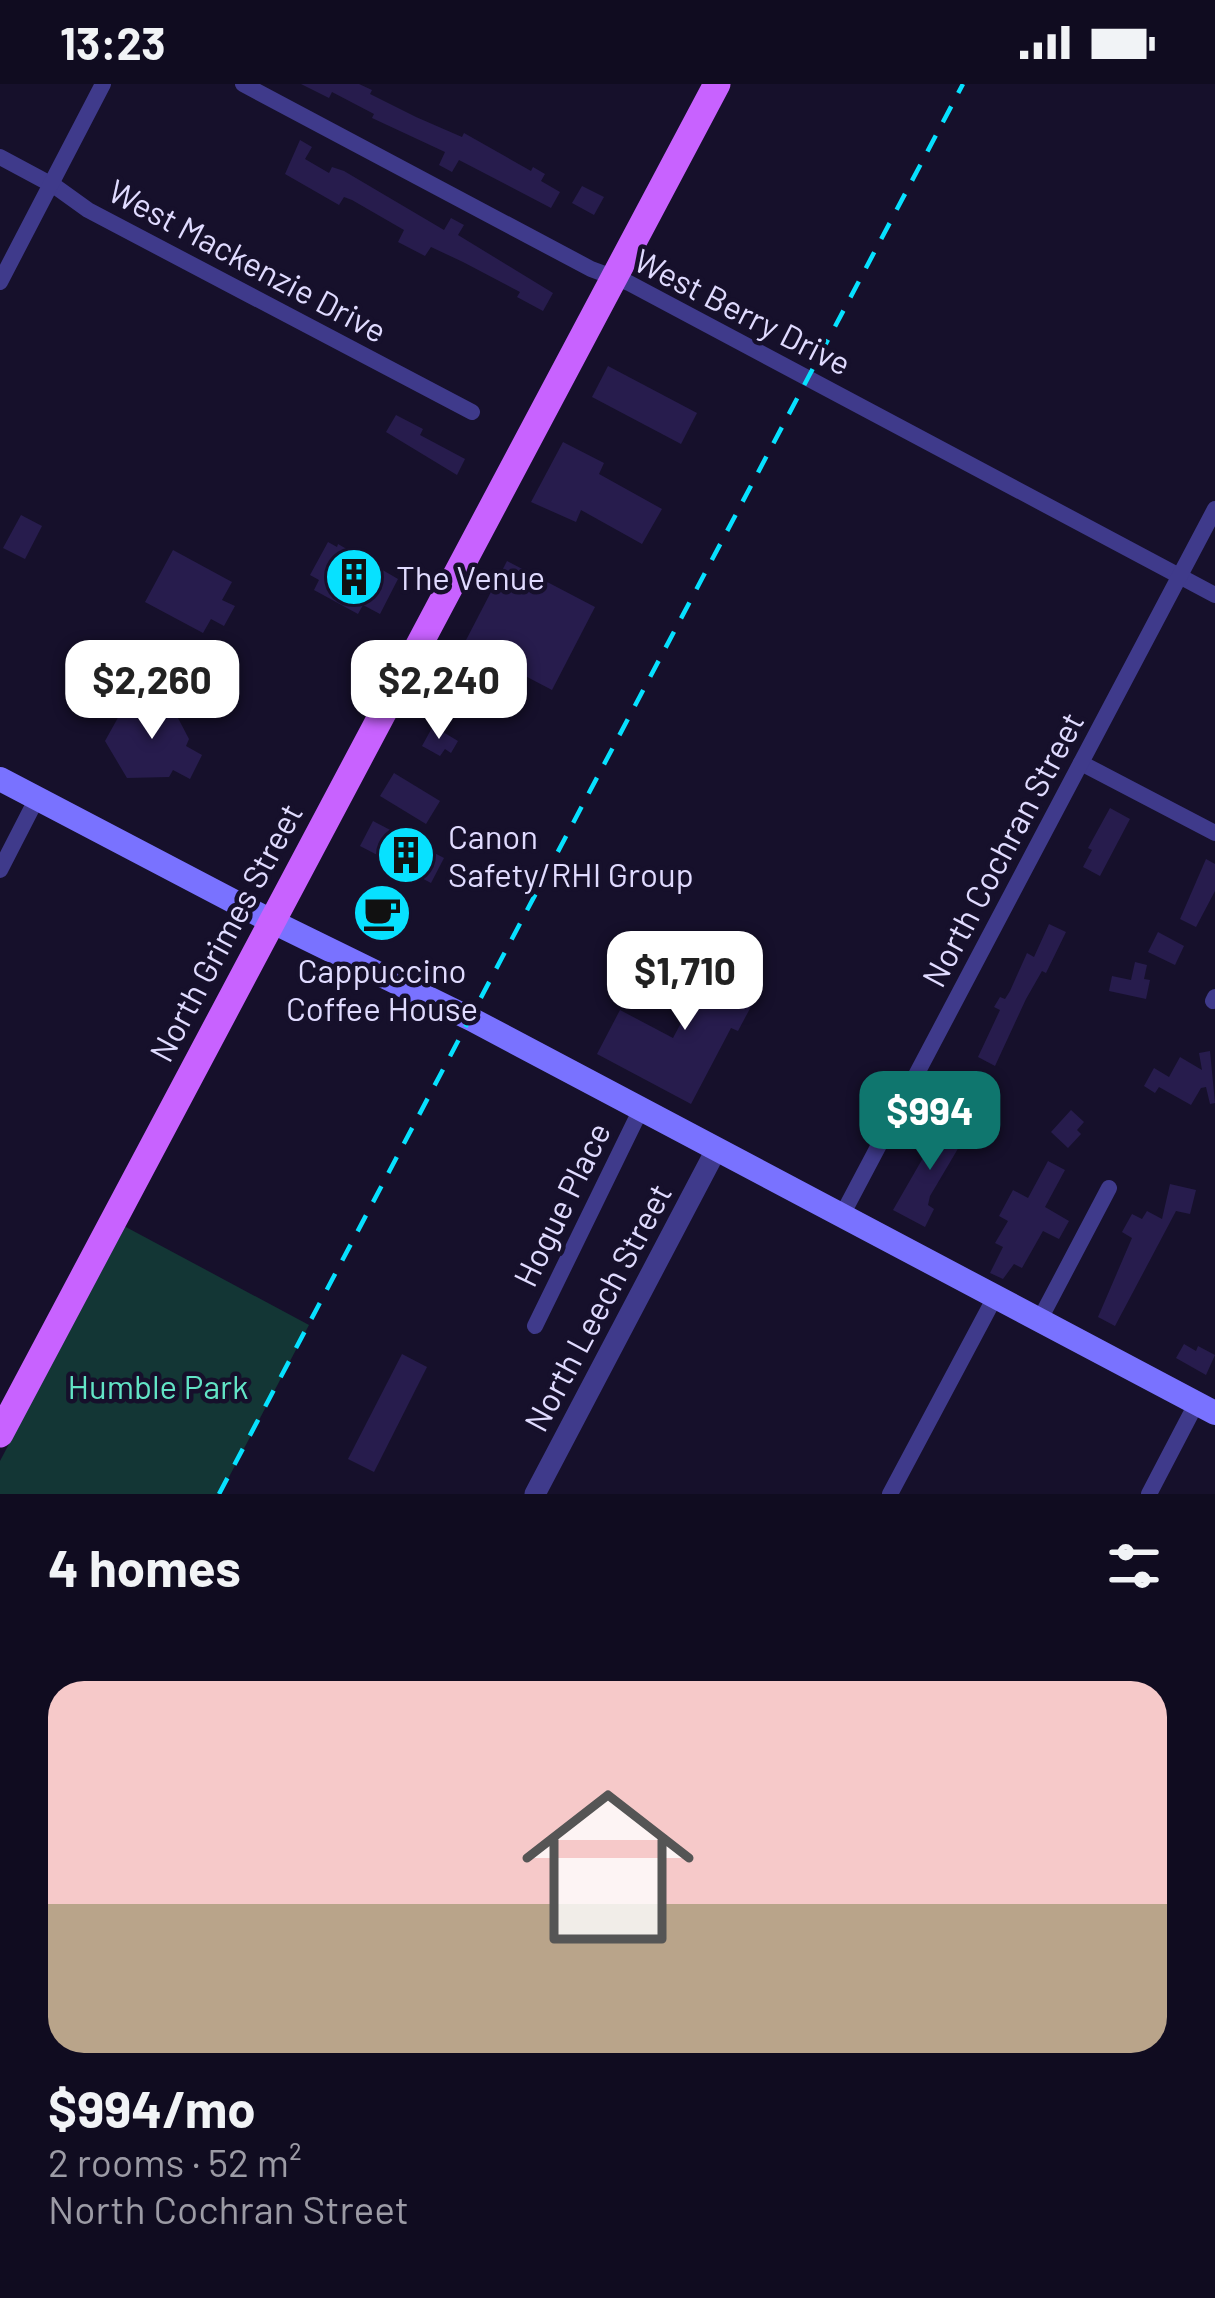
<!DOCTYPE html>
<meta charset="utf-8">
<style>
:root{--surface:#100c20;--page:#1e1a2d;--text:#f1f3f6;--muted:#9c9ba5;--line:#302c3e;--accent:#0f766e}
body{margin:0;font-family:Barlow,sans-serif;background:var(--page);color:var(--text);height:100vh;display:flex;flex-direction:column;font-size:45px;white-space:nowrap}
*{box-sizing:border-box;margin:0}
p{font-size:39px;color:var(--muted)}
.icon{flex:none;width:66px;height:66px;fill:none;stroke:currentColor;stroke-width:2;stroke-linecap:round;stroke-linejoin:round}
.map{position:relative;height:1410px;overflow:hidden}
.panel{display:flex;flex-direction:column;background:var(--surface);flex:1}
.panel>*{flex:none}
.price{position:absolute;translate:-50% -102px;padding:0 27px;border-radius:24px;background:#fff;color:#222;font-size:39px;line-height:78px;filter:drop-shadow(0 3px 6px #0008)}
.price::after{content:'';position:absolute;left:50%;top:72px;width:36px;height:27px;margin-left:-18px;background:inherit;clip-path:polygon(0 0,100% 0,50% 100%)}
.price.selected{background:var(--accent);color:#fff}
ul{padding:0;list-style:none}
li{display:grid;align-content:center;gap:24px;height:636px;padding:0 48px}
li+li{border-top:3px solid var(--line)}
li span{display:grid;place-items:center;height:372px;border-radius:36px;color:#555}
li>.icon{margin-inline-start:auto}
span .icon{width:216px;height:216px;fill:#fffc;stroke-width:1}
li b{font-size:51px}
h2{display:flex;justify-content:space-between;align-items:center;height:144px;padding:0 48px;font-size:51px}
.status{display:flex;justify-content:space-between;align-items:center;height:84px;padding:0 60px;background:var(--surface);direction:ltr}
.status svg{height:33px;fill:currentColor}
.map>svg:first-child{display:block}
.green{fill:#133635}
.building{fill:#271c4d}
.lines{fill:none;stroke-linecap:round;stroke-linejoin:round}
.minor{stroke:#3f3a8b;stroke-width:16}
.tertiary{stroke:#3f3a8b;stroke-width:21}
.secondary{stroke:#7972ff;stroke-width:24}
.primary{stroke:#c862ff;stroke-width:27}
.rail{stroke:#07e1ff;stroke-width:4.5;stroke-dasharray:18 15;stroke-linecap:butt}
.labels{text-anchor:middle;dominant-baseline:central;stroke-width:9;stroke-linejoin:round;paint-order:stroke}
.street-label{font-size:33px;fill:#e0dbff;stroke:#16102b}
.poi-label{font-size:33px;fill:#e0dbff;stroke:#16102b;text-anchor:start}
.park-label{font-size:33px;fill:#62e4c6;stroke:#16102b}
</style>
<div class="status"><b>13:23</b><svg viewBox="0 0 49 12"><path d="M0 12V9h3v3zM5 12V6h3v6zM10 12V3h3v9zM15 12V0h3v12zM26 1h20v11H26zM47 4h2v5h-2z"/></svg></div>
<div class="map">
<svg width="1215" height="1410" viewBox="0 0 1215 1410">
<rect width="100%" height="100%" fill="#16102b"/>
<!-- green -->
<path class="green" d="M124,1142L309,1241L220,1410H0V1377Z"/>
<!-- building -->
<g class="building">
<path d="M301,0H359L372,6L370,10L416,33L462,53L464,49L531,87L533,83L545,90L541,97L560,108L551,124L459,76L452,88L439,81L445,68L372,34L374,30L332,8L329,14Z"/>
<path d="M300,56L312,63L305,75L329,89L332,83L344,87L444,146L451,134L464,141L458,151L553,209L543,227L517,213L520,208L463,178L431,163L425,172L398,158L404,146L352,116L344,113L339,121L285,90Z"/>
<path d="M582,102L604,113L594,131L572,119Z"/>
<path d="M608,282L697,329L681,360L592,313Z"/>
<path d="M396,331L423,345L420,351L465,375L457,391L386,348Z"/>
<path d="M563,358L604,379L599,390L662,425L642,460L581,426L576,438L531,418Z"/>
<path d="M21,431L42,442L25,475L3,464Z"/>
<path d="M328,458L337,463L338,460L398,495L380,530L363,521L358,530L314,506L319,496L310,491Z"/>
<path d="M173,466L232,498L222,516L235,522L224,542L211,535L203,549L145,518Z"/>
<path d="M507,477L595,523L552,606L464,560Z"/>
<path d="M168,615L189,655L186,662L202,671L190,695L173,686L169,693L127,694L105,657L125,621Z"/>
<path d="M433,642L458,657L451,669L445,665L440,672L422,662Z"/>
<path d="M394,689L440,717L426,740L380,712Z"/>
<path d="M1110,724L1130,735L1100,792L1083,783L1092,766L1088,764Z"/>
<path d="M373,737L444,774L431,799L360,762Z"/>
<path d="M1206,775L1215,780V807L1196,843L1180,835Z"/>
<path d="M381,814L401,825L390,847L370,836Z"/>
<path d="M1049,840L1066,848L1046,889L1042,887L1026,915L995,982L978,973L1000,926L994,923L1000,913L1005,915L1010,907L1027,869L1034,873Z"/>
<path d="M1158,848L1184,862L1175,881L1148,868Z"/>
<path d="M711,872L763,900L738,947L731,944L691,1020L597,970L620,926L673,954L690,922L685,920Z"/>
<path d="M1135,878L1147,881L1144,895L1150,896L1146,915L1109,907L1112,892L1131,896Z"/>
<path d="M1210,967L1215,1019L1210,1020L1206,1003L1201,1004L1191,1021L1159,1003L1155,1009L1144,1002L1154,984L1169,993L1180,973L1202,986L1199,969Z"/>
<path d="M1071,1026L1084,1038L1077,1046L1081,1050L1068,1064L1051,1048Z"/>
<path d="M946,1034L969,1046L930,1112L928,1121L934,1125L925,1143L893,1126Z"/>
<path d="M1048,1077L1065,1086L1045,1123L1069,1137L1059,1155L1043,1147L1022,1184L1014,1180L1003,1195L990,1189L1003,1163L995,1159L1008,1137L999,1132L1013,1106L1028,1114Z"/>
<path d="M1170,1100L1196,1106L1190,1130L1176,1127L1115,1242L1098,1233L1132,1154L1122,1148L1132,1130L1142,1135L1147,1127L1162,1135Z"/>
<path d="M1184,1260L1196,1267L1198,1262L1215,1271L1206,1291L1176,1274Z"/>
<path d="M402,1270L427,1283L374,1388L348,1375Z"/>
</g>
<g class="lines">
<!-- minor -->
<g class="minor">
<path d="M243,0L591,185L629,199L1215,511"/>
<path d="M0,73L56,103L88,126L472,328"/>
<path d="M0,198L103,0"/>
<path d="M1081,679L1215,749"/>
<path d="M0,786L37,714"/>
<path d="M1213,917L1215,913"/>
<path d="M841,1133L1215,425"/>
<path d="M1039,1237L1109,1104"/>
<path d="M535,1242L641,1025"/>
<path d="M890,1410L995,1213"/>
<path d="M1149,1410L1196,1320"/>
</g>
<!-- tertiary -->
<path class="tertiary" d="M535,1410L716,1066"/>
<!-- secondary -->
<path class="secondary" d="M0,695L271,837L471,935L1215,1329"/>
<!-- primary -->
<path class="primary" d="M0,1350L717,0"/>
<!-- rail -->
<path class="rail" d="M219,1410L963,0"/>
</g>
<!-- icons -->
<defs>
<g id="building-disc" transform="scale(3)"><circle r="9.5" fill="#07e1ff" stroke="#16102b"/><path d="M-4-6H4V6H1V3H-1V6H-4ZM-2.5-4.3h1.7v1.8h-1.7ZM.8-4.3h1.7v1.8H.8ZM-2.5-1h1.7V.8h-1.7ZM.8-1h1.7V.8H.8Z" fill="#111"/></g>
<g id="cafe-disc" transform="scale(3)"><circle r="9.5" fill="#07e1ff" stroke="#16102b"/><path d="M-5.5-4.5H6V0H3Q3 3.5 0 3.5H-2.5Q-5.5 3.5-5.5 0ZM3-3.2v2h1.7v-2ZM-6 4.5H4V6H-6Z" fill="#111"/></g>
</defs>
<g fill-rule="evenodd">
<use href="#building-disc" x="354" y="493"/>
<use href="#building-disc" x="406" y="771"/>
<use href="#cafe-disc" x="382" y="829"/>
</g>
<g class="labels">
<!-- street labels -->
<g class="street-label">
<text transform="translate(248 176) rotate(28)">West Mackenzie Drive</text>
<text transform="translate(743 227) rotate(27)">West Berry Drive</text>
<text transform="translate(1002 765) rotate(-62)">North Cochran Street</text>
<text transform="translate(225 848) rotate(-62)">North Grimes Street</text>
<text transform="translate(561 1120) rotate(-64)">Hogue Place</text>
<text transform="translate(597 1223) rotate(-62)">North Leech Street</text>
</g>
<!-- poi labels -->
<g class="poi-label">
<text x="396" y="493">The Venue</text>
<text x="448" y="752">Canon<tspan x="448" dy="38">Safety/RHI Group</tspan></text>
<text x="382" y="886" text-anchor="middle">Cappuccino<tspan x="382" dy="38">Coffee House</tspan></text>
</g>
<!-- park labels -->
<g class="park-label">
<text x="158" y="1302">Humble Park</text>
</g>
</g>
</svg>
<b class="price" style="left:152px;top:658px">$2,260</b>
<b class="price" style="left:439px;top:658px">$2,240</b>
<b class="price" style="left:685px;top:949px">$1,710</b>
<b class="price selected" style="left:930px;top:1089px">$994</b>
</div>
<section class="panel">
<h2>4 homes<svg class="icon" aria-label="filters" viewBox="0 0 24 24"><path d="M4 7h16M4 17h16"/><circle cx="9" cy="7" r="2"/><circle cx="15" cy="17" r="2"/></svg></h2>
<ul>
<li><span style="background:linear-gradient(#f6c9c9 60%,#b9a48a 0)"><svg class="icon" aria-label="home" viewBox="0 0 24 24"><path d="M3 11l9-7 9 7M6 9v11h12V9"/></svg></span><div><b>$994/mo</b><p>2 rooms · 52 m²</p><p>North Cochran Street</p></div></li>
</ul>
</section>
